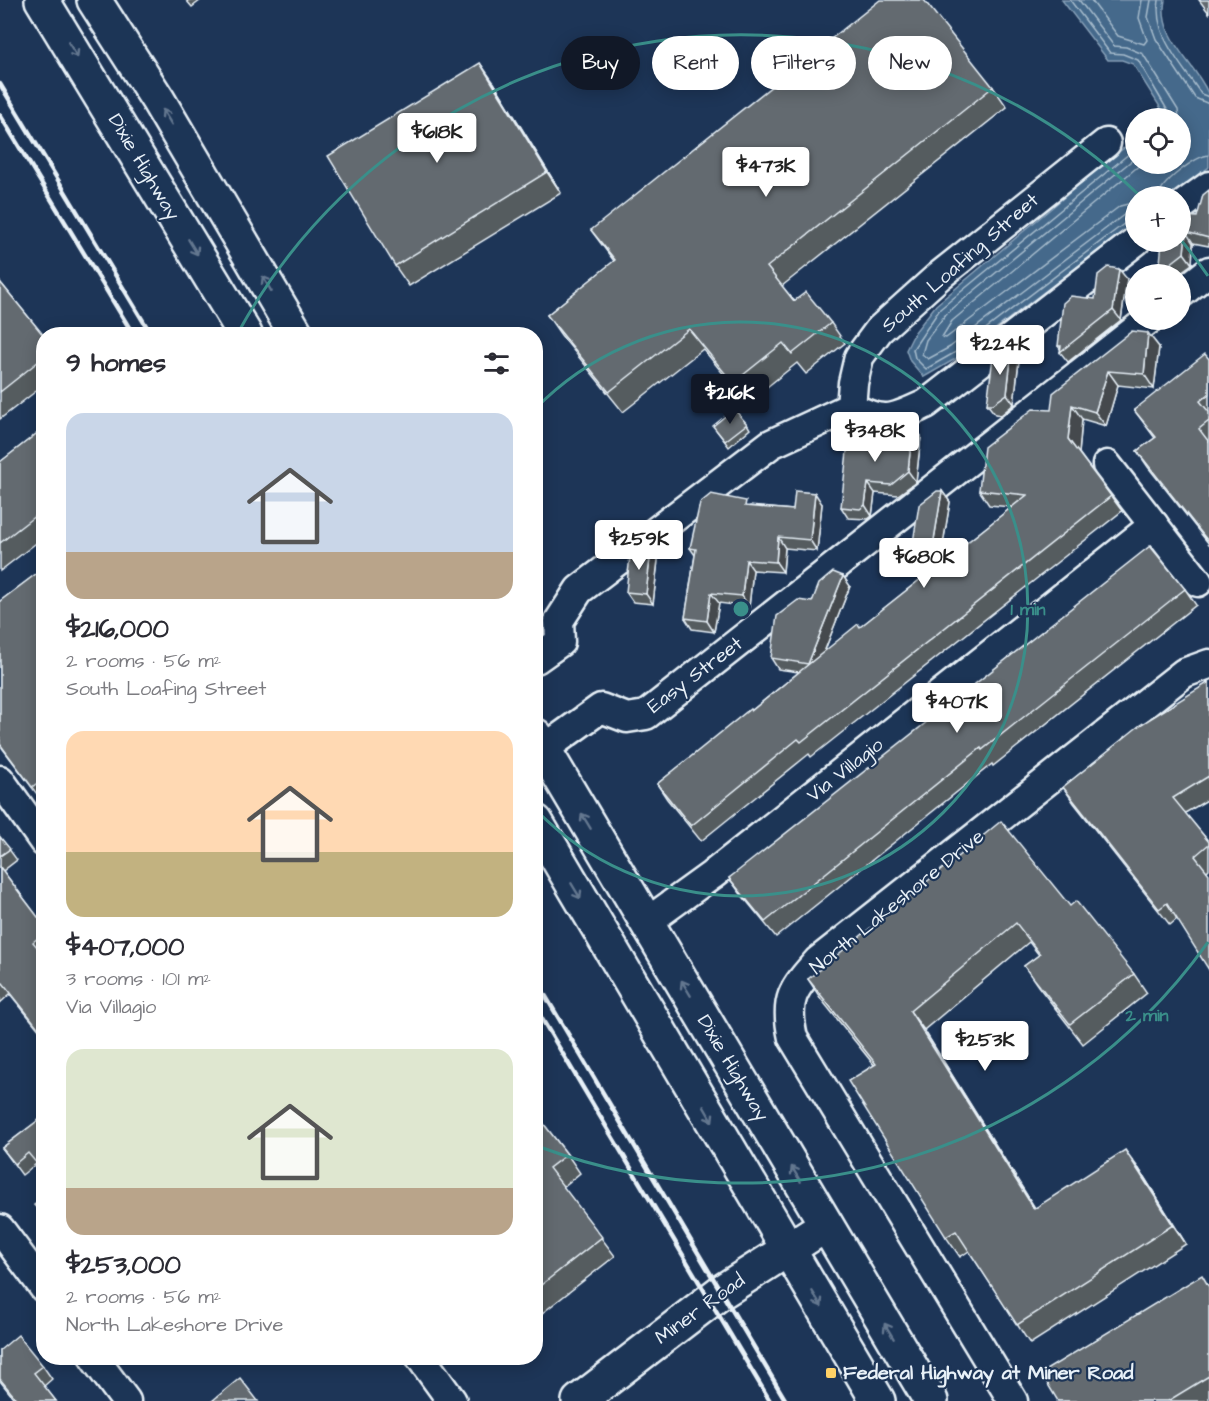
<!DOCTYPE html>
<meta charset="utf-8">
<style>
:root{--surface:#fff;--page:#f7f7f7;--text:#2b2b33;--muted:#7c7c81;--accent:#111827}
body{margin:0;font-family:"Architects Daughter",sans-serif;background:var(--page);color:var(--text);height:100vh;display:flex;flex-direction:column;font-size:22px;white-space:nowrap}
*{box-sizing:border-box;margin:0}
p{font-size:20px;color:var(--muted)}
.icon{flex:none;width:33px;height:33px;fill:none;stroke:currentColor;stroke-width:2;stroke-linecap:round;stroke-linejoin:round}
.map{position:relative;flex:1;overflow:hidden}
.panel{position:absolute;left:36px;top:327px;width:507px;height:1038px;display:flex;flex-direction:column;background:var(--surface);border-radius:24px;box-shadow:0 3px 15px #0003}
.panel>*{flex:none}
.hud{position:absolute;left:561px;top:36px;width:558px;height:54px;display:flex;gap:12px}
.buttons{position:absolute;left:1125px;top:108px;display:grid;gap:12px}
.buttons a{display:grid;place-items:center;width:66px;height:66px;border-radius:50%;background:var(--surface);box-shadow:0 3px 15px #0003;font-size:30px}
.price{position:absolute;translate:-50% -51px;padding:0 14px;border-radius:6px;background:#fff;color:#222;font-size:20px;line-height:39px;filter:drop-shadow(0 2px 3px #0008)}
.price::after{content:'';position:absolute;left:50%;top:36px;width:18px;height:14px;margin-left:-9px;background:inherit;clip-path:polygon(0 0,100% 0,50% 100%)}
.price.on{background:var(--accent);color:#fff}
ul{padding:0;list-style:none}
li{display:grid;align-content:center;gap:12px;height:318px;padding:0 30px}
li span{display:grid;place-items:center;height:186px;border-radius:18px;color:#555}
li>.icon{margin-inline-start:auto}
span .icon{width:108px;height:108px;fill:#fffc;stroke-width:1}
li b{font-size:26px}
h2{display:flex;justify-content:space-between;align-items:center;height:72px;padding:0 30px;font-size:26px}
.chip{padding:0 21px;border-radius:27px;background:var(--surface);box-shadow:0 3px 15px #0003;font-size:21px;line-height:54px}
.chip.on{background:var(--accent);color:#fff}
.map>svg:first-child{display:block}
.water{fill:#44698b;stroke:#869fb7;stroke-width:1.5}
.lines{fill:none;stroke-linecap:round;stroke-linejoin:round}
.shore{stroke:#a6bbcc;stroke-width:1.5}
.street-casing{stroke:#e8f1f8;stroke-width:33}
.secondary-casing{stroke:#e8f1f8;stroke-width:38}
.primary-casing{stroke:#e8f1f8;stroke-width:38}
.street{stroke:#1d3557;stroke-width:28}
.secondary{stroke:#1d3557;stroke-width:33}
.primary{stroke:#1d3557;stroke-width:33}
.rail{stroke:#e8f1f8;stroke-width:4.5}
.wall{fill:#555b5f;stroke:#e8f1f8;stroke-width:1.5}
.shaded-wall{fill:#454a4e;stroke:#e8f1f8;stroke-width:1.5}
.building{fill:#636a6f;stroke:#e8f1f8;stroke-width:1.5}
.oneway{stroke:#64778f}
.ring{fill:none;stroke:#3a8f8a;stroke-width:3}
.poi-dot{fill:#ffd166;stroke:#1d3557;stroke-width:2}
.labels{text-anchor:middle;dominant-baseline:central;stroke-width:4.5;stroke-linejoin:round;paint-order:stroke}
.street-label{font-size:20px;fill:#e8f1f8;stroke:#1d3557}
.poi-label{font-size:20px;font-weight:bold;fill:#e8f1f8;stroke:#1d3557;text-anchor:start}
.centre{fill:#3a8f8a;stroke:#1d3557;stroke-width:3}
.ring-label{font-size:18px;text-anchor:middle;font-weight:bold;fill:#3a8f8a;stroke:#1d3557;stroke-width:4.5;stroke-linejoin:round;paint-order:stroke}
</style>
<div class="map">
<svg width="1209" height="1401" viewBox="0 0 1209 1401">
<rect width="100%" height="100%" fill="#1d3557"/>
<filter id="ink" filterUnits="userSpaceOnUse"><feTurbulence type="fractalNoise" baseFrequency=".0167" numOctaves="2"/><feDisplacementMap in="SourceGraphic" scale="12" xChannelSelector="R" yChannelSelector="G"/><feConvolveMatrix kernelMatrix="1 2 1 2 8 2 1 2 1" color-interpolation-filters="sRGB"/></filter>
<g filter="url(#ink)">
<!-- water -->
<path class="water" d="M1062,0H1165C1157,38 1194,61 1208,93C1209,104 1209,152 1209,167L1170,196H1136L1135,223L957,358L924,377L910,361L906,350L915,332L936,305L1118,152L1135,141L1136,164H1180V118H1167L1133,64L1122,60H1108Z"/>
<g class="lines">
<!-- shore -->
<g class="shore">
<path d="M1070,0L1110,53L1123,54L1138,60L1172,118"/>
<path d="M1079,0L1114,46L1126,47L1143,54L1178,110L1179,118"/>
<path d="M1091,0L1118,36L1144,44L1147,40L1139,18L1142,0"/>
<path d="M1151,0L1148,17L1156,39L1195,98L1209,104"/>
<path d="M1159,0C1152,35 1183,66 1201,94L1209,97"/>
<path d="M1136,148L940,309L913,349L915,358L926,369L954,353L1129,220L1136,218"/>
<path d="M1136,157L946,314L926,340L922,354L928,359L950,347L1125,214L1136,211"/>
<path d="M1159,196C1160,183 1196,156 1209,155"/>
<path d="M1136,202L1120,206L946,338L942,337L952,321L1141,164"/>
</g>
<!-- street casing -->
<g class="street-casing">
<g id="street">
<path d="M1180,207L1209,186"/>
<path d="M1180,294L1209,271"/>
<path d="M851,407C886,425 893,419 926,404L1136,241"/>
<path d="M1107,465L1198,582"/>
<path d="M536,659L560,642L559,621L579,590L771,444L851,407L853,383L859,357L879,330L939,276L1106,143"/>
<path d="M544,749L601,708L627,718L646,715L1148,320"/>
<path d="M0,780L44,842"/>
<path d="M647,922L712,875L1154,525"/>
<path d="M0,1229L44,1288"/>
<path d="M94,1358L126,1401"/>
<path d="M421,1358L452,1401"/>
<path d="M1013,1401L793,1038C784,999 793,989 818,961L1184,673L1209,664"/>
</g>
</g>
<!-- secondary casing -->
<g class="secondary-casing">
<path id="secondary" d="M579,1401L721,1292L826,1225"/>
</g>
<!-- primary casing -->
<g class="primary-casing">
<g id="primary">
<path d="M42,0L245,334"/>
<path d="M94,0L158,100L296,334"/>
<path d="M536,736L931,1401"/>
<path d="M536,822L878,1401"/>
</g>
</g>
<!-- street -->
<use href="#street" class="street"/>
<!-- secondary -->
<use href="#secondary" class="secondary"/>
<!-- primary -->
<use href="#primary" class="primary"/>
<!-- rail -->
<g class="rail">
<path d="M0,84L151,334"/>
<path d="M0,115L133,334"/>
<path d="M536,980L786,1401"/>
<path d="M536,1009L770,1401"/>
</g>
</g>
<!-- wall -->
<g class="wall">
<path d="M186,0H201L192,7Z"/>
<path d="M494,83L561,193L409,286L395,266Z"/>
<path d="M993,87L1007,107L782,286L794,301L831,323L845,343L806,374L797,363L747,403L703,349L623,412L561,335L547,315L614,261L591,230Z"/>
<path d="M1209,190V246L1193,243L1192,264L1178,274H1168L1160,263L1180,216L1197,217Z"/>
<path d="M1127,279L1121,320L1068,362L1060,352L1061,350L1058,346L1095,299Z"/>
<path d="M0,282L44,336V385L0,419Z"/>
<path d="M1148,333L1159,347L1154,389L1118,385L1106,426L1082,419L1079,453L1122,511L811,757L809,754L701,841L667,799L657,784L751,711L799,672L778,669L771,658L812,602L843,576L850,586L824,652L860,627L1012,507L989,505L979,490Z"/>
<path d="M1209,359V544L1148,467L1137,451L1155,438L1134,410Z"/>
<path d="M1019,360L1014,404L1001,415L995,414L987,404Z"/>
<path d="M747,424L750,429L729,447L717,431Z"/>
<path d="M913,425L921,436L916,482L898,495L875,493L872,516L868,519L848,518L841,507L889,437Z"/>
<path d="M44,428V537L0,571V462Z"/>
<path d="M942,491L950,502L940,562L919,559L912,549Z"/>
<path d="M822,504L817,551L785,548L783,572L753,570L749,607L719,603L714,632L692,629L685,618L695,555L690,548L750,506L793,510Z"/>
<path d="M651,549L658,560L653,604L633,602L626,592Z"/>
<path d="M44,568V802H43L0,745V601Z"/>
<path d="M1185,589L1196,605L993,766L992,764L776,937L740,893L729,878Z"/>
<path d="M1209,682V799L1185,813L1209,842V869L1207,871L1177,919L1170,925L1074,803L1063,787Z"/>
<path d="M0,837L17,860L3,871L44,925V951L41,952L44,955V1036L10,994L0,1003Z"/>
<path d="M1070,906L1134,974L1147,993L1083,1044L1038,986L1024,966L1039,955L1029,942L924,1030L1035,1208L1139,1169L1186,1244L1030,1344L969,1251L960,1257L946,1237L874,1065L821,999L808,979Z"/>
<path d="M536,1114L567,1154L580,1173L563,1187L615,1256L536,1318V1220L537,1218L536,1216Z"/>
<path d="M44,1116V1174L36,1164L22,1175L2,1148Z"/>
<path d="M1209,1286V1401H1058Z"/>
<path d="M0,1350L43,1366L52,1379L44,1386L56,1401H16L0,1381Z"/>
</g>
<!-- shaded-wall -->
<g class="shaded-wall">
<path d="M480,63L494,83L561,193L547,172Z"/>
<path d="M1186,232L1193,243L1192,264L1184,253Z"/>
<path d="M1119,269L1127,279L1121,320L1113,310Z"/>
<path d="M1148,333L1159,347L1154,389L1144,374Z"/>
<path d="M1012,349L1019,360L1014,404L1007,394Z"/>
<path d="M1108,371L1118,385L1106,426L1095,412Z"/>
<path d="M1072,405L1082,419L1079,454L1068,439Z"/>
<path d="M913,425L921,436L916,482L908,471Z"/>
<path d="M868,483L875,493L872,516L865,505Z"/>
<path d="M942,491L950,502L940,562L932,552Z"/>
<path d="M815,493L822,504L817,551L810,540Z"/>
<path d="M778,537L785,548L783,572L776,562Z"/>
<path d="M651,549L658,560L653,604L646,594Z"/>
<path d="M746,560L753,570L749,607L742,596Z"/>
<path d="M843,576L850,586L815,675L808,664Z"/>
<path d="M711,593L719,603L714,632L707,621Z"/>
<path d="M910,1011L924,1030L1047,1228L1034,1209Z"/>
<path d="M1125,1150L1139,1169L1186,1244L1173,1225Z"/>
</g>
<!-- building -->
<g class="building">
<path d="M880,0H924L993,87L767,267L794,301L806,292L831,323L792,354L783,343L733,383L689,329L609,392L547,315L615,260L591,230Z"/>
<path d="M1199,0H1209V13Z"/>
<path d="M480,63L547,172L395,266L328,156Z"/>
<path d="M1209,190V238L1186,232L1184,253L1170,264L1160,263L1162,242H1180V216L1197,217L1203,195Z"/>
<path d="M1108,267L1119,269L1113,310L1060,352L1061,346H1058L1063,303L1071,296L1095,299L1098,275Z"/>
<path d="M0,282L44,336V357L0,392Z"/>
<path d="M1132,331L1148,333L1144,374L1108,371L1095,412L1072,405L1068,439L1111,496L801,742L798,739L691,826L657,784L750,709L751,711L858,624L860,627L1027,495L979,490L984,447L1033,409L1051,410L1053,393Z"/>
<path d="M1004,348L1012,349L1007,394L993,404H987L993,357Z"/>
<path d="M1205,354L1209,359V394L1200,401L1209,412V421L1199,429L1209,442V538L1207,540L1137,451L1156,437L1134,410Z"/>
<path d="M734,409L747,424L725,441L713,426Z"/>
<path d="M891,423L913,425L908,471L891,485L868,483L865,505L860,509L841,507L849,433L889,437Z"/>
<path d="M44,428V509L0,543V462Z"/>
<path d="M795,491L815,493L810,540L778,537L776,562L746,560L742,596L711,593L707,621L685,618L696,549L690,548L700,503L711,494L746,501L745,506L793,510Z"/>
<path d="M937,491H942L932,552L912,549L919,505Z"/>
<path d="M44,542V552L38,545Z"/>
<path d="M1150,546L1185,589L982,750L981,748L765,922L729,878Z"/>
<path d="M640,548L651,549L646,594L626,592L630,556Z"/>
<path d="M44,568V778L32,787L0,744V601Z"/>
<path d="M833,572L843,576L808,664L771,658L777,616L798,600L812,602L819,584Z"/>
<path d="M1209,682V776L1173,798L1209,842V844L1195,856L1209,874V970L1167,903L1159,909L1063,787L1140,725Z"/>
<path d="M1001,821L1070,906L1076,901L1134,974L1070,1024L1024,966L1040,954L1016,923L910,1011L1034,1209L1125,1150L1173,1225L1017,1325L956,1231L946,1237L848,1081L876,1064L808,979Z"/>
<path d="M0,837L10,849L0,856Z"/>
<path d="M0,867L44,925V933L33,942L44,955V1035L3,983L0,985Z"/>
<path d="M536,1114L567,1154L549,1168L602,1237L536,1289V1220L538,1217L536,1214Z"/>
<path d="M44,1116V1172L28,1153L15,1164L2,1148Z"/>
<path d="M44,1197V1216L34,1205Z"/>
<path d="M1202,1275L1209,1287V1376L1168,1401H1058L1041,1373Z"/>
<path d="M18,1335L43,1366L34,1373L56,1401H18L0,1379V1350Z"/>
<path d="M240,1378L258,1401H212Z"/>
</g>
<!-- one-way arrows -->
<defs><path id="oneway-shaft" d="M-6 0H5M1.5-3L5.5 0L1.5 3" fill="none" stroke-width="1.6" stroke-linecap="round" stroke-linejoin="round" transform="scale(1.5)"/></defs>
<g class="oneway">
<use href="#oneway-shaft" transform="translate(73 50) rotate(58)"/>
<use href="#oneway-shaft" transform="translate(167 117) rotate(-121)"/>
<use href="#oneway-shaft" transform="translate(193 247) rotate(59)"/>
<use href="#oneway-shaft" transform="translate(267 284) rotate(-121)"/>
<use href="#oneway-shaft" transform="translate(586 821) rotate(-121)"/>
<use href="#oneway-shaft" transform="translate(576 891) rotate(59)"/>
<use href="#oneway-shaft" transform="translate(686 988) rotate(-121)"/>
<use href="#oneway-shaft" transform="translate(708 1114) rotate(60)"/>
<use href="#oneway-shaft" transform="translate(796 1174) rotate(-121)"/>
<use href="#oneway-shaft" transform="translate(817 1299) rotate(59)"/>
<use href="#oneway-shaft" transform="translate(889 1331) rotate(-121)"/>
</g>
</g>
<!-- distance rings -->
<g class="ring">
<path d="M536 408A287 287 0 1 1 536 810"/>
<path d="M1208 942A574 574 0 0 1 540 1147M239 331A574 574 0 0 1 1140 196M1181 240A574 574 0 0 1 1208 276"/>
</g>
<!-- markers -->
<rect class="poi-dot" x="825" y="1367" width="12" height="12" rx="3"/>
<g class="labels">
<!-- street labels -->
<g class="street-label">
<text transform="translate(144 167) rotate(59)">Dixie Highway</text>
<text transform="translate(960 263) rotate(-41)">South Loafing Street</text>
<text transform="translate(695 675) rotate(-37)">Easy Street</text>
<text transform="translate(845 770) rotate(-38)">Via Villagio</text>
<text transform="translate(897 902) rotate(-39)">North Lakeshore Drive</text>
<text transform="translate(733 1068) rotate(59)">Dixie Highway</text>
<text transform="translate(700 1309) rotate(-36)">Miner Road</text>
</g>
<!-- poi labels -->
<g class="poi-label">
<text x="843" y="1373">Federal Highway at Miner Road</text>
</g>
</g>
<circle cx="741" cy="609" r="9" class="centre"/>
<g class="ring-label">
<text x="1028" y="615">1 min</text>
<text x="1147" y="1021">2 min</text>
</g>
</svg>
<div class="buttons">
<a><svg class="icon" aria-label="locate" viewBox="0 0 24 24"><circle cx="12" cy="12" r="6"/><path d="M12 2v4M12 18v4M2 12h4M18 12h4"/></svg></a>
<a>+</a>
<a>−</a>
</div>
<b class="price" style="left:437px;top:164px">$618K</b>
<b class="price" style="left:766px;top:198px">$473K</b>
<b class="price" style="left:1000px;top:376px">$224K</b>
<b class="price on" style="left:730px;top:425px">$216K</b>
<b class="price" style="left:875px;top:463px">$348K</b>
<b class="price" style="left:639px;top:571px">$259K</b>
<b class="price" style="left:924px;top:589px">$680K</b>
<b class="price" style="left:957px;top:734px">$407K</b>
<b class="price" style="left:985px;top:1072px">$253K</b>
<div class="hud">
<a class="chip on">Buy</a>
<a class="chip">Rent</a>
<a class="chip">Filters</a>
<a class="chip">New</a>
</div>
<section class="panel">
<h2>9 homes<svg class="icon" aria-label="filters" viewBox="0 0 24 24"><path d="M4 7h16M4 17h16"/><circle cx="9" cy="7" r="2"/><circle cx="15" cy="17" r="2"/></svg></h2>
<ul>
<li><span style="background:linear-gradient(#c9d6e8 75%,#b9a48a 0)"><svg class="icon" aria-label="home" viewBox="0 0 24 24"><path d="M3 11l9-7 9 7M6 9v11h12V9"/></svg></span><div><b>$216,000</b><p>2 rooms · 56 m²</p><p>South Loafing Street</p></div></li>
<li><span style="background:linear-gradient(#ffd9b3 65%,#c2b280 0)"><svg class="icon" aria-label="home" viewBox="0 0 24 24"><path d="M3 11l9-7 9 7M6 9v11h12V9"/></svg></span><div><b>$407,000</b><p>3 rooms · 101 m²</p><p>Via Villagio</p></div></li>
<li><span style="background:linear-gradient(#dfe7d0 75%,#b9a48a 0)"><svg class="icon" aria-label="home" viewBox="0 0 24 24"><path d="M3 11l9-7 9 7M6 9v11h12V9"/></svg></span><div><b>$253,000</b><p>2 rooms · 56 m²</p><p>North Lakeshore Drive</p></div></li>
</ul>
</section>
</div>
